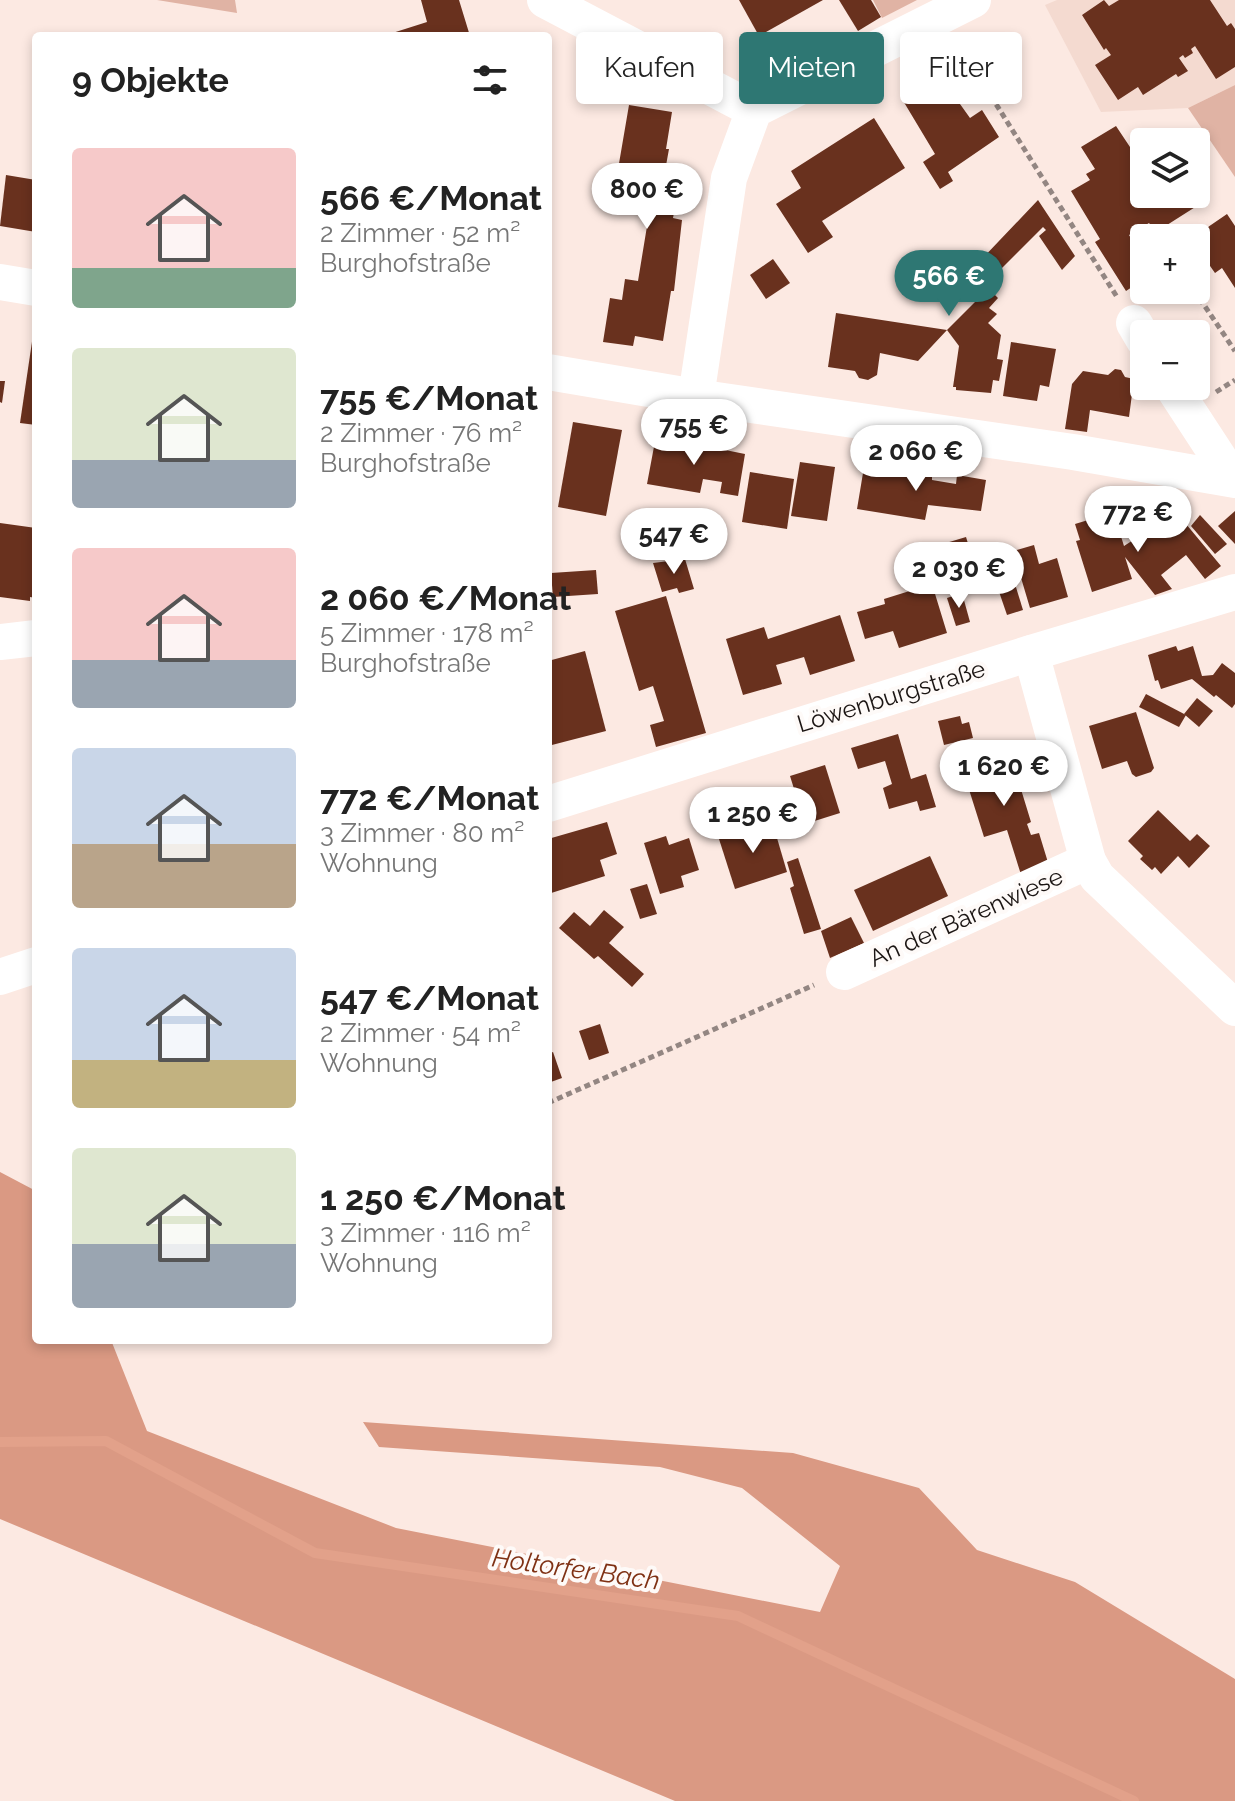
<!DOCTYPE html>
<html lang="de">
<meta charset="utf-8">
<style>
:root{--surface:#fff;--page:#f2f2f2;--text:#222;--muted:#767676;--accent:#2e7773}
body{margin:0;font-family:Raleway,sans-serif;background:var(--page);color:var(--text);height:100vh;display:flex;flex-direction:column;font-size:30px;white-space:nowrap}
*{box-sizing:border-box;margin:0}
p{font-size:26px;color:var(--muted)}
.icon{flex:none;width:44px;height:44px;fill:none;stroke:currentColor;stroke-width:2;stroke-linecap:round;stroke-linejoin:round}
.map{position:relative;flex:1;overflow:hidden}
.side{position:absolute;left:32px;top:32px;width:520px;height:1312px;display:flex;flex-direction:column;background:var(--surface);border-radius:8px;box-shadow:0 4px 12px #0003}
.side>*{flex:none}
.banner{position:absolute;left:576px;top:32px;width:538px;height:72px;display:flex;gap:16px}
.fabs{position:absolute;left:1130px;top:128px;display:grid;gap:16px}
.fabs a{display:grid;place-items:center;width:80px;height:80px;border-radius:8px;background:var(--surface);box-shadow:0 4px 12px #0003;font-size:40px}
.price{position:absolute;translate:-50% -68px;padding:0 18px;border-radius:28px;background:#fff;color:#222;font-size:26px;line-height:52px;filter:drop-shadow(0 2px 4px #0008)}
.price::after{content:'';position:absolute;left:50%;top:48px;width:24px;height:18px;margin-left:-12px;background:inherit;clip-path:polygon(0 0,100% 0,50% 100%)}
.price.active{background:var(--accent);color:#fff}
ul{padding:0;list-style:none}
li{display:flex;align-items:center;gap:24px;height:200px;padding:0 40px}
li span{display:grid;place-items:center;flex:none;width:224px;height:160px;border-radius:8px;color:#555}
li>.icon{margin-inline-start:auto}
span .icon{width:96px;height:96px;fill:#fffc;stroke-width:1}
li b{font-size:34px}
h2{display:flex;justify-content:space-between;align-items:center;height:96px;padding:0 40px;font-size:34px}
.pill{padding:0 28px;border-radius:8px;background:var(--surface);box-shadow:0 4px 12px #0003;font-size:28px;line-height:72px}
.pill.active{background:var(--accent);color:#fff}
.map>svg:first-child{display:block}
.built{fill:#f4dad0}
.green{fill:#e0b3a4}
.forest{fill:#da9983}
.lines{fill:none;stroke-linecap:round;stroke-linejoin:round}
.stream{stroke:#e2a18a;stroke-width:10}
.building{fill:#69311e}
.path{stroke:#938682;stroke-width:5;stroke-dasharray:6 4;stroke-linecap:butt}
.minor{stroke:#fff;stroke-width:36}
.labels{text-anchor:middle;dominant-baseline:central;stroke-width:8;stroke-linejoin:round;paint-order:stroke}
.street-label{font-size:24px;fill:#1b1513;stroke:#fefaf8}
.water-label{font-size:26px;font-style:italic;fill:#7f3114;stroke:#fefaf8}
</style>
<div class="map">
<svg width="1235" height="1801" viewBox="0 0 1235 1801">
<rect width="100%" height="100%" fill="#fce9e2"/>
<!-- built -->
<path class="built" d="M1057,0H1235V85L1188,108L1101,112L1045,5Z"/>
<!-- green -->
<g class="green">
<path d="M157,0H235L237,13Z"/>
<path d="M873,0H917L882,18Z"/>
<path d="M1235,85V177L1188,108Z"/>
</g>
<!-- forest -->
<path class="forest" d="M0,1172L36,1191V1340H111L147,1431L396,1528L820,1612L840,1566L742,1488L660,1467L379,1447L363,1422L793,1453L919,1488L977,1550L1075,1582L1235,1679V1801H675L0,1519Z"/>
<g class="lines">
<!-- stream -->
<path class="stream" d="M0,1442L106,1441L315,1553L738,1616L1134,1801"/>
</g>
<!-- building -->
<g class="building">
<path d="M421,0H459L470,36H383L427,22Z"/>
<path d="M739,0H823L759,36Z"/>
<path d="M839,0H871L881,17L858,31Z"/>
<path d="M1104,0L1109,6L1119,0H1210L1227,26L1231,23L1235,29V67L1216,79L1195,46L1191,49L1193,53L1185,58L1183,55L1179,58L1188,71L1178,77L1176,74L1143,95L1138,87L1118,100L1095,65L1111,55L1106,48L1104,50L1082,15Z"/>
<path d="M940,76L970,118L982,110L999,137L948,172L953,181L940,189L923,162L935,154L902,99Z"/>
<path d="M629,105L672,112L666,149H669L665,171H663L660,189L678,191L673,218L682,220L674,291H671L663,341L635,336L633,346L603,342L610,298L622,300L625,279L638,281L649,214L635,212L639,185L616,181Z"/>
<path d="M874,118L905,168L822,221L833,237L808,253L776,204L801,188L791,171Z"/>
<path d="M1116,126L1130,147L1144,138L1146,142L1144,194H1194L1200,204L1156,232L1149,223L1129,235L1144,260V279L1126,291L1095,242L1100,239L1071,191L1090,180L1086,174L1095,169L1081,147Z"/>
<path d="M6,175L36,180V232L0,226Z"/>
<path d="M1038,200L1075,256L1062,270L1039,236L1046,230L1043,227L983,287L986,291L988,288L998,298L989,308L997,314L988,323L1001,335L997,359L1003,360L999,381L993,380L991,393L956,390V387H953L959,346L947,330L918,361L880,353L877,375L868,380L859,378L855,371L828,367L836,313L947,330L978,299L960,282Z"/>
<path d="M1227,214L1235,226V288L1222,268L1215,273L1196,246V238H1192Z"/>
<path d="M773,259L790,283L766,299L750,275Z"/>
<path d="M33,335L36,336V425L20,423Z"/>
<path d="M1011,342L1056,349L1049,387L1040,385L1037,401L1003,396Z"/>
<path d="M1115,369L1121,370L1125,377L1134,379L1129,417L1090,410L1087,432L1065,429L1072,384L1083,371L1108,375Z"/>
<path d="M0,381H5L2,403L0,402Z"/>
<path d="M573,422L622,430L606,516L558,507Z"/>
<path d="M656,436L745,454L738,496L720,493L722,482L703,479L700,493L647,484Z"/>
<path d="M800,462L835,467L827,521L791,516Z"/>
<path d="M864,467L932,477V480L956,484L957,475L986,480L981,511L928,505L925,520L857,509Z"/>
<path d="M750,472L794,479L787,529L742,522Z"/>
<path d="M1235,511V544L1218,526Z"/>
<path d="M1108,514L1113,529L1118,527L1124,546L1161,522L1171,535L1186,524L1221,566L1205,579L1186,555L1161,575L1172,589L1155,595L1125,557L1132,579L1092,592L1076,541L1080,540L1075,524Z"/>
<path d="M1200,515L1227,544L1215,554L1191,526Z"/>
<path d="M0,523L36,528V598L30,597V601L0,597Z"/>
<path d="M966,537L975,566L955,572L946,543Z"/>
<path d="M1034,545L1039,564L1057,558L1068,597L1030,608L1013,551Z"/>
<path d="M685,559L694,589L679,593L677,588L662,592L653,563Z"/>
<path d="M596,570L598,594L553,597L551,573Z"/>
<path d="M1011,571L1023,610L1007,615L994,577Z"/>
<path d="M932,584L947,633L899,648L893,631L865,639L857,612L885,604L884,599Z"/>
<path d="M962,593L970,622L956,626L947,598Z"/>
<path d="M666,596L706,733L656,747L650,725L664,721L653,686L639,691L615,611Z"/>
<path d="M840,615L855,661L810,675L804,657L776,665L782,684L743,695L726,639L764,627L768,639Z"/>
<path d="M1176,646L1178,651L1193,646L1202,676L1213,675L1222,663L1235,673V704L1232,708L1216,695L1214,697L1192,679L1161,689L1158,680L1155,681L1148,655Z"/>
<path d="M585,651L606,731L548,746V661Z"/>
<path d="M1146,694L1186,715L1179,727L1139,707Z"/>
<path d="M1197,698L1213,711L1199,727L1184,714Z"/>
<path d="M1136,712L1154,768L1151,772L1136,777L1132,774L1127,761L1102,769L1089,726Z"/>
<path d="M960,716L962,724L969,722L973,738L944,745L938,721Z"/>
<path d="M898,734L911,779L926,774L936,807L920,811L917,801L889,809L883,788L892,784L885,761L858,769L851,748Z"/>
<path d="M1008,747L1031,822L1027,824L1031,835L1039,833L1050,869L1023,881L1007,830L984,837L960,761Z"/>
<path d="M825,765L840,813L805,824L790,776Z"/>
<path d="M1158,810L1190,841L1197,834L1210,846L1189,868L1178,856L1161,874L1155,867L1152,870L1140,859L1143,856L1128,841Z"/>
<path d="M772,821L787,872L735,889L719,839Z"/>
<path d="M607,822L617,854L600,860L605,876L548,894V839Z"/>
<path d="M666,836L669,845L689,838L699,870L681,876L684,887L660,894L644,843Z"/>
<path d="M930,856L948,896L873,931L854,890Z"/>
<path d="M798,858L821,929L804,934L790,888L794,886L787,862Z"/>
<path d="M647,884L657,914L640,919L630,889Z"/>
<path d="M604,910L624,927L609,943L644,974L632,987L598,956L594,959L559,928L574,912L590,926Z"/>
<path d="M851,917L864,943L830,958L821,931Z"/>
<path d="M600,1024L609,1053L589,1060L579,1031Z"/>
<path d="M553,1052L562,1078L548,1083V1054Z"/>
</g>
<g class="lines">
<!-- path -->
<g class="path">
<path d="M959,45L1117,297"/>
<path d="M1194,290L1235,351"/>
<path d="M1216,392L1235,380"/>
<path d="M548,1103L814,985"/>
</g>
<!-- minor -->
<g class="minor">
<path d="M545,0L754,110"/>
<path d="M0,282L36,288"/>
<path d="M1134,323L1144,340"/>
<path d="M548,372L696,397L1073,452L1235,480"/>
<path d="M1172,386L1219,458L1221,477"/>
<path d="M696,397L729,178L754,110L973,0"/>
<path d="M0,642L36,638"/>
<path d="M1031,653L1088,861L1097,877L1235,1008"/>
<path d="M548,804L1031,653L1235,592"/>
<path d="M844,972L1088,861"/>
<path d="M0,977L36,965"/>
</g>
</g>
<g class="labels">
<!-- street labels -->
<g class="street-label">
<text transform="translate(891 696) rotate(-17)">Löwenburgstraße</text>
<text transform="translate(966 917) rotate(-24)">An der Bärenwiese</text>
</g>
<!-- water labels -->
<g class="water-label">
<text transform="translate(576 1569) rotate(8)">Holtorfer Bach</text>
</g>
</g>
</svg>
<div class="fabs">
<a><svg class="icon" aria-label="layers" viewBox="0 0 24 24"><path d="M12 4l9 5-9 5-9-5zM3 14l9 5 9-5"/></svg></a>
<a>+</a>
<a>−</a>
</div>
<b class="price" style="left:647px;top:231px">800 €</b>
<b class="price active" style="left:949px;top:318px">566 €</b>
<b class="price" style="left:694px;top:467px">755 €</b>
<b class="price" style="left:916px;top:493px">2 060 €</b>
<b class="price" style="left:1138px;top:554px">772 €</b>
<b class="price" style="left:674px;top:576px">547 €</b>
<b class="price" style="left:959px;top:610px">2 030 €</b>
<b class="price" style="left:1004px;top:808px">1 620 €</b>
<b class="price" style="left:753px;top:855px">1 250 €</b>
<div class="banner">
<a class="pill">Kaufen</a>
<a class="pill active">Mieten</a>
<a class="pill">Filter</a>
</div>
<section class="side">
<h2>9 Objekte<svg class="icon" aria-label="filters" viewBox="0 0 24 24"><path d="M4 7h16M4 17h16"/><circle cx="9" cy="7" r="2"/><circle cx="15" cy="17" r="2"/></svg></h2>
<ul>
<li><span style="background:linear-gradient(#f6c9c9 75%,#7fa58c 0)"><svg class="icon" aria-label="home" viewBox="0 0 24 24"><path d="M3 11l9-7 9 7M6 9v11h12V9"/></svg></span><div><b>566 €/Monat</b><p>2 Zimmer · 52 m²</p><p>Burghofstraße</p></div></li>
<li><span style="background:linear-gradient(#dfe7d0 70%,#9aa5b1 0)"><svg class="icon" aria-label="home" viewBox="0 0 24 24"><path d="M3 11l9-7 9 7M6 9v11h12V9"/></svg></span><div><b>755 €/Monat</b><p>2 Zimmer · 76 m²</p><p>Burghofstraße</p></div></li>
<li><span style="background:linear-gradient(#f6c9c9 70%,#9aa5b1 0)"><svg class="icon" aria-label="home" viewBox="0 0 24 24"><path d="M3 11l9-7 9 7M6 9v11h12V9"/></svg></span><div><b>2 060 €/Monat</b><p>5 Zimmer · 178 m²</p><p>Burghofstraße</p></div></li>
<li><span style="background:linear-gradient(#c9d6e8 60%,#b9a48a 0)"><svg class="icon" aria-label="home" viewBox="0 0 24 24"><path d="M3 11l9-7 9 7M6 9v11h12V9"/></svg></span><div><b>772 €/Monat</b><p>3 Zimmer · 80 m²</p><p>Wohnung</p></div></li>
<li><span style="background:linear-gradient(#c9d6e8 70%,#c2b280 0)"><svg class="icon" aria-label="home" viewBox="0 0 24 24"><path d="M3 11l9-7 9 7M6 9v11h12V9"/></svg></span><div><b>547 €/Monat</b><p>2 Zimmer · 54 m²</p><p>Wohnung</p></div></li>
<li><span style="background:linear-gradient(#dfe7d0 60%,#9aa5b1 0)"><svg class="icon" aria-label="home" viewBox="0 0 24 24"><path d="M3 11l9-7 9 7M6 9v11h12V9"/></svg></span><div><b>1 250 €/Monat</b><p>3 Zimmer · 116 m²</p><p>Wohnung</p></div></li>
</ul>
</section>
</div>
